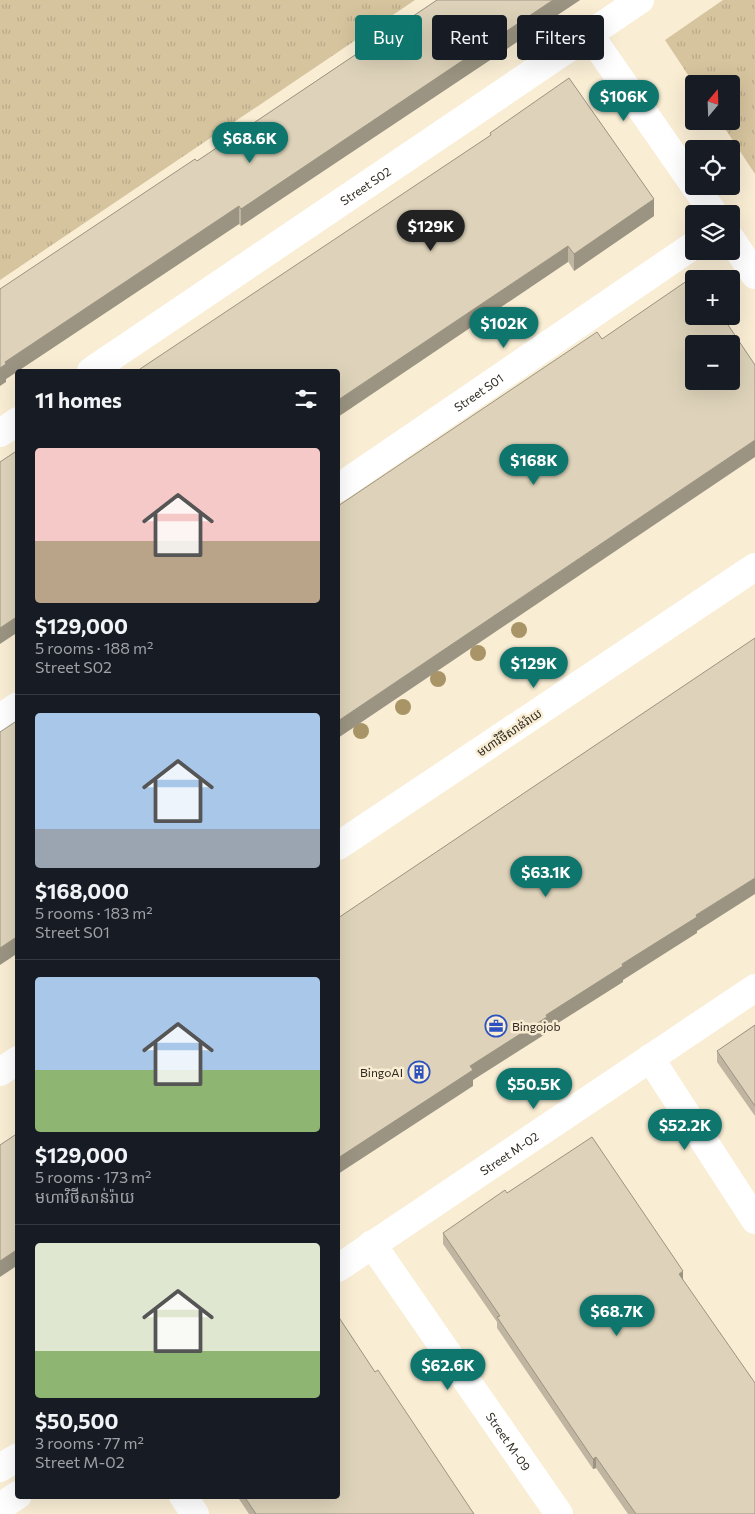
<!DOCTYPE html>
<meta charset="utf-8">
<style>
:root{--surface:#171b24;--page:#242831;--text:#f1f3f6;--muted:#9ea1a6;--line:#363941;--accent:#0f766e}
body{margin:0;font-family:Commissioner,"Noto Sans Khmer",sans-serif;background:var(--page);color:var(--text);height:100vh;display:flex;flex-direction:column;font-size:19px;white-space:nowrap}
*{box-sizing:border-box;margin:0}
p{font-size:16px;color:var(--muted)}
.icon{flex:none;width:28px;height:28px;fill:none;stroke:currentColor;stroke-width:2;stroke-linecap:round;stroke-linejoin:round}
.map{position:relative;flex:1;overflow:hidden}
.details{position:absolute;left:15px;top:369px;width:325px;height:1130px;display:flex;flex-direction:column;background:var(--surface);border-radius:5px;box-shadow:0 5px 20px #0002}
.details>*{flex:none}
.hud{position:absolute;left:355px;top:15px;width:325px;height:45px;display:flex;gap:10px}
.needle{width:32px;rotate:19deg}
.tools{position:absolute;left:685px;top:75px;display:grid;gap:10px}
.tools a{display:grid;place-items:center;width:55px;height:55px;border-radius:5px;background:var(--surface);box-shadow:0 5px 20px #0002;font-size:25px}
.price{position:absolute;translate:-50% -42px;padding:0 11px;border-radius:18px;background:var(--accent);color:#fff;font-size:16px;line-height:32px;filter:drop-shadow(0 1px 2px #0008)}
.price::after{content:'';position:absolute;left:50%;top:30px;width:15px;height:11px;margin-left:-8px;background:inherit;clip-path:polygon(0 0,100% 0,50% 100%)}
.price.on{background:#222;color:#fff}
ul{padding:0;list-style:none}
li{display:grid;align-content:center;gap:10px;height:265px;padding:0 20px}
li+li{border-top:1px solid var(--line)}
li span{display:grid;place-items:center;height:155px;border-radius:5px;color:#555}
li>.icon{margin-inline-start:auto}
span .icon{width:90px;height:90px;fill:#fffc;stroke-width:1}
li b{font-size:21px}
h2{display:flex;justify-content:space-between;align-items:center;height:60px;padding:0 20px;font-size:21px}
.pill{padding:0 18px;border-radius:5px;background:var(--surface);box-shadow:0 5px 20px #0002;font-size:18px;line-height:45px}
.pill.on{background:var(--accent);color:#fff}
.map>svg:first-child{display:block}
.grass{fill:url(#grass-tufts)}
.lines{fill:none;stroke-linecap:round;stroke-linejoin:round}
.minor{stroke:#fff;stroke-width:28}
.tree{fill:#a89467}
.wall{fill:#bfb5a0}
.shaded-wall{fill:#9b9482}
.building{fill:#ded3ba;stroke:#9b9482;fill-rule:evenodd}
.labels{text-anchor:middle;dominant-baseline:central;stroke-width:5;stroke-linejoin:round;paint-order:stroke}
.street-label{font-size:12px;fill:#2f2a21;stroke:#f9edd4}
.poi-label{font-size:12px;fill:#2f2a21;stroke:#f9edd4;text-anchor:start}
</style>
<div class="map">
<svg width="755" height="1514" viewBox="0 0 755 1514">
<defs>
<pattern id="grass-tufts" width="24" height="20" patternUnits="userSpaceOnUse" patternTransform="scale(1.25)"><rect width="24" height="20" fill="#d6c49e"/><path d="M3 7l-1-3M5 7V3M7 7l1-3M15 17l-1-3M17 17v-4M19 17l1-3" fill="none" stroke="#b8a988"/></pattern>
</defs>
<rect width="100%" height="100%" fill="#f9edd4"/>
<!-- grass -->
<g class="grass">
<path d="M0,0H415L0,280Z"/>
<path d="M723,0H755V174L720,121H731V84H694L665,40Z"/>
</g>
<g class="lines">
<!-- minor -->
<g class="minor">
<path d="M589,34L694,185"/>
<path d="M695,186L714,214"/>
<path d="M731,239L755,275"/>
<path id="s1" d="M91,371L640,0"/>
<path d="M0,433L18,421"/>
<path id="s2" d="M338,488L694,245"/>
<path d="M0,718L18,706"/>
<path d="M338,846L755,567"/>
<path d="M650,1058L755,1220"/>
<path d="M0,1072L18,1060"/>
<path id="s3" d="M372,1244L559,1514"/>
<path id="s4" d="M338,1268L755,988"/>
<path d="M0,1468L18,1457"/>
<path d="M183,1496L195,1514"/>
<path d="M0,1507L18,1495"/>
</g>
</g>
<!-- trees -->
<g class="tree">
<circle cx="519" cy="630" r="8"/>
<circle cx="478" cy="653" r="8"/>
<circle cx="438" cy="679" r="8"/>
<circle cx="403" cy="707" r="8"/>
<circle cx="361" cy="731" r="8"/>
</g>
<!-- wall -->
<g class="wall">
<path d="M437,0H580L241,226L239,224L18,371L6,379V382L0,289L197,161Z"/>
<path d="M490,133L654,216L574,271L490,135Z"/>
<path d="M755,1025V1116L717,1062V1051Z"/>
<path d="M507,1193L683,1279L755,1514H628L596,1468L593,1469L497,1328V1322L443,1244V1233Z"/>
<path d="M375,1372L474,1514H249L237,1496H338Z"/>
</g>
<!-- shaded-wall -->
<g class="shaded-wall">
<path d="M553,0H580L241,226V209Z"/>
<path d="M654,199V216L574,271V254Z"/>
<path d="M239,206V224L18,371L6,379V382L0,386V368L5,362Z"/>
<path d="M568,246V262L338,417V400Z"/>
<path d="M755,440V457L338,738V721Z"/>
<path d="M18,616V632L0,644V628Z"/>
<path d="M755,878V894L697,931V933L623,980V982L547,1030V1033L473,1080V1086L338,1174V1158L470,1066L622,964L696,915Z"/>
<path d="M18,936V953L0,965V948Z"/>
<path d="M18,1249V1265L0,1277V1261Z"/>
<path d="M683,1271V1281L679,1274Z"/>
<path d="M596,1457V1468L593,1469V1459Z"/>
</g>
<!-- building -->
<g class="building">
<path d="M437,0H553L241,209L239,206L5,362L6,364L0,368V289L195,159L197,161Z"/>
<path d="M569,78L654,199L574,254L568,246L338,400V371H137L491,135L490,133Z"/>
<path d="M694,276L696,279H694V316H722L755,365V440L338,721V506L597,332L602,339ZM694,344H731V381H694Z"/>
<path d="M18,450V616L0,628V462Z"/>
<path d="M755,638V878L696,915L697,917L622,964L623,966L546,1015L547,1017L470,1066L473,1070L338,1158V918Z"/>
<path d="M18,720V936L0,948V732Z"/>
<path d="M755,1025V1106L717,1051Z"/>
<path d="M18,1133V1249L0,1261V1145Z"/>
<path d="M592,1137L683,1271L679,1274L755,1383V1514H636L596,1457L593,1459L497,1317L500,1316L443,1233L505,1190L507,1193Z"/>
<path d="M338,1316L375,1372L378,1370L474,1514H256L244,1496H338Z"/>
</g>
<!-- icons -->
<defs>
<g id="office-ring" transform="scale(1.125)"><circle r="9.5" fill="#f9edd4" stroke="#2b51c0" stroke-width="1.5"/><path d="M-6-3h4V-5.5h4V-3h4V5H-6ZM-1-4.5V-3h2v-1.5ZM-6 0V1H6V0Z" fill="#2b51c0"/></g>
<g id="building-ring" transform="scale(1.125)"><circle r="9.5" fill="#f9edd4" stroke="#2b51c0" stroke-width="1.5"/><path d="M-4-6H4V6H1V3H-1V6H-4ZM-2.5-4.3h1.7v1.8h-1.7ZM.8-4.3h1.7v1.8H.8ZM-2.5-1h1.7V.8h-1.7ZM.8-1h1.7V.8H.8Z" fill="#2b51c0"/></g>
</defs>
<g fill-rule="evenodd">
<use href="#office-ring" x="496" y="1026"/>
<use href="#building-ring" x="419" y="1072"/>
</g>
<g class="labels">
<!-- street labels -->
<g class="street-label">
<text stroke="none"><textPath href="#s1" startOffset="331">Street S02</textPath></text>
<text stroke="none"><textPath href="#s2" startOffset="170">Street S01</textPath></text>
<text transform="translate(509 732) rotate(-34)">មហាវិថីសាន់រ៉ាយ</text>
<text stroke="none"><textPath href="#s4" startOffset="206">Street M-02</textPath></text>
<text stroke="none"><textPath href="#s3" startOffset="240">Street M-09</textPath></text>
</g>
<!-- poi labels -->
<g class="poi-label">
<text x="512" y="1026">Bingojob</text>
<text x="403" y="1072" text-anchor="end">BingoAI</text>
</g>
</g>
</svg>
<div class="tools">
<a><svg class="needle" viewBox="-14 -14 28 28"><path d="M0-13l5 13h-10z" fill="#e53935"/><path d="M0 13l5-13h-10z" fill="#9ea1a6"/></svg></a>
<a><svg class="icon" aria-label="locate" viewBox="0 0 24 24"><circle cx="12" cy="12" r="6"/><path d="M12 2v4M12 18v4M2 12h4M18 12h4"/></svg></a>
<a><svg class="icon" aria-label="layers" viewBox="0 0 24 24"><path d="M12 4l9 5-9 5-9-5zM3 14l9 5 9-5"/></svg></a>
<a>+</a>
<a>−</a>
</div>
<b class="price" style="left:624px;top:122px">$106K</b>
<b class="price" style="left:250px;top:164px">$68.6K</b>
<b class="price on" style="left:431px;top:252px">$129K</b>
<b class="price" style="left:504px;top:349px">$102K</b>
<b class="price" style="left:534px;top:486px">$168K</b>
<b class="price" style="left:534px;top:689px">$129K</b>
<b class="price" style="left:546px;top:898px">$63.1K</b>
<b class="price" style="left:534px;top:1110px">$50.5K</b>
<b class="price" style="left:685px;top:1151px">$52.2K</b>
<b class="price" style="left:617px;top:1337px">$68.7K</b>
<b class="price" style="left:448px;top:1391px">$62.6K</b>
<div class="hud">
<a class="pill on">Buy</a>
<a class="pill">Rent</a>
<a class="pill">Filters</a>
</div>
<section class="details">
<h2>11 homes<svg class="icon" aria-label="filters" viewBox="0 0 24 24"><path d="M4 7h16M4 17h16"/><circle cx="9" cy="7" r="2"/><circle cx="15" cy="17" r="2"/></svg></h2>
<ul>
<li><span style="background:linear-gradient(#f6c9c9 60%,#b9a48a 0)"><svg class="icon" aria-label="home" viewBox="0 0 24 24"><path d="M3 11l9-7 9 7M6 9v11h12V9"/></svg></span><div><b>$129,000</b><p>5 rooms · 188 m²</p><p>Street S02</p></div></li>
<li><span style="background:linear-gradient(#a9c7e8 75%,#9aa5b1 0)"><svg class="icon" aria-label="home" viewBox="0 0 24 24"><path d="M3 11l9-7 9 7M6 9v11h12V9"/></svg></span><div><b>$168,000</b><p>5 rooms · 183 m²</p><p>Street S01</p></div></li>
<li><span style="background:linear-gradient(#a9c7e8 60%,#8fb573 0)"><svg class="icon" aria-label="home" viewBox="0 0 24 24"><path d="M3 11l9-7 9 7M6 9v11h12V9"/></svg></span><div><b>$129,000</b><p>5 rooms · 173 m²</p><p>មហាវិថីសាន់រ៉ាយ</p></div></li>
<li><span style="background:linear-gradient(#dfe7d0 70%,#8fb573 0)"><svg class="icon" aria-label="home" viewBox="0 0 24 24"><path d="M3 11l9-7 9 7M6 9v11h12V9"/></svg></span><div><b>$50,500</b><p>3 rooms · 77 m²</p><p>Street M-02</p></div></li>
</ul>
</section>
</div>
